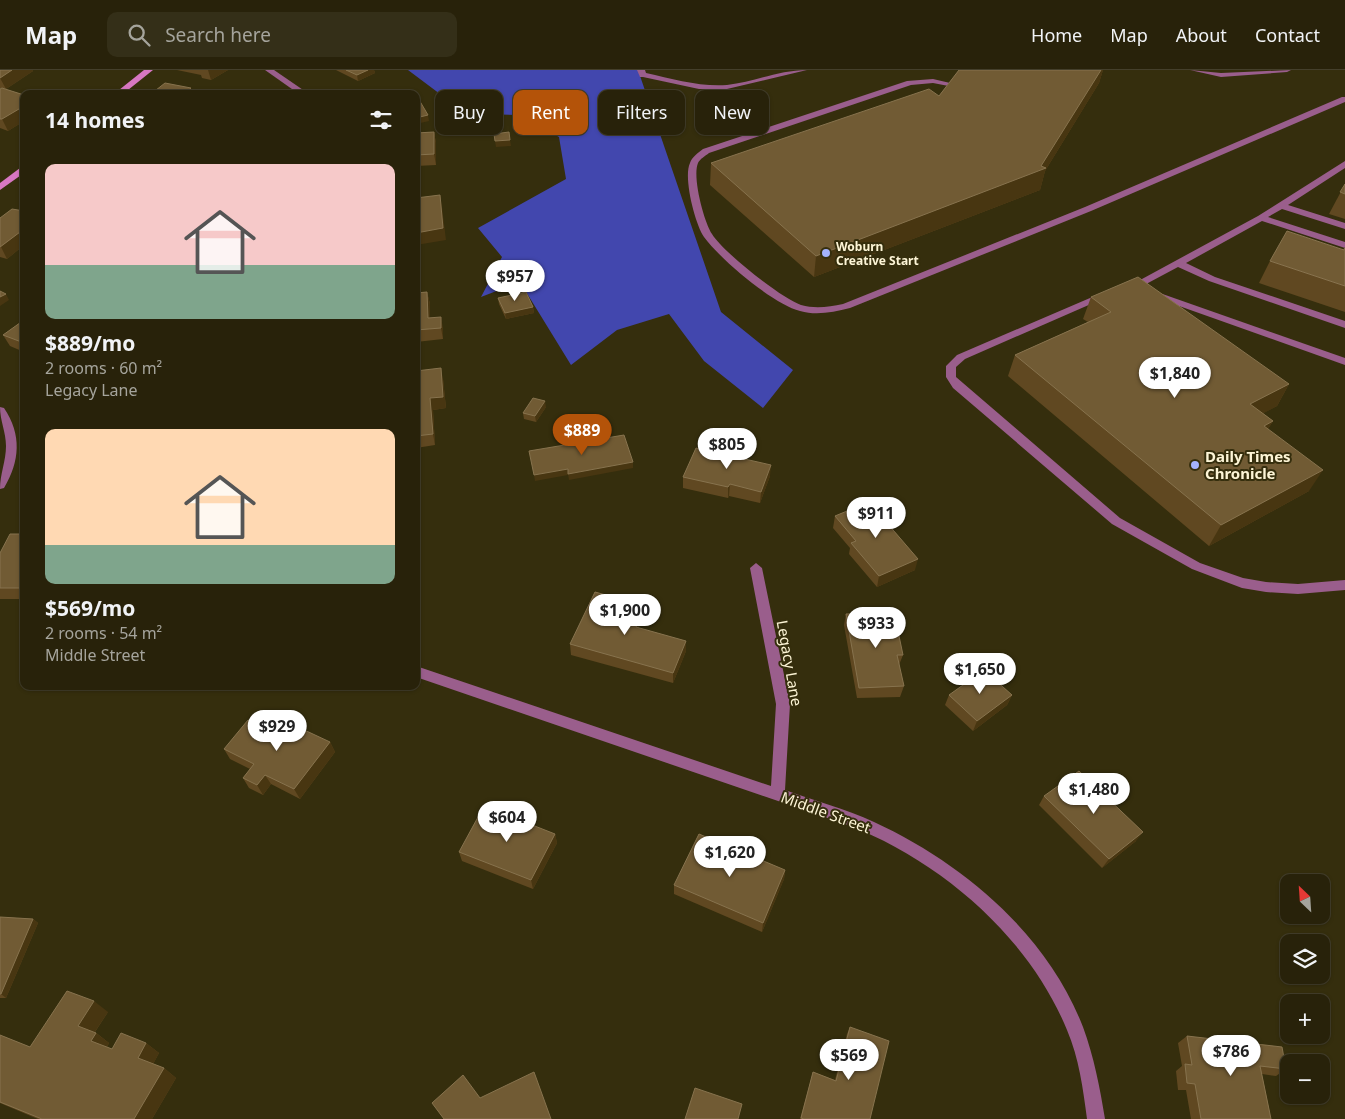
<!DOCTYPE html>
<meta charset="utf-8">
<style>
:root{--surface:#28220a;--page:#342f18;--text:#f1f3f6;--muted:#a5a49c;--line:#443f2b;--accent:#b45309}
body{margin:0;font-family:"Noto Sans",sans-serif;background:var(--page);color:var(--text);height:100vh;display:flex;flex-direction:column;font-size:19px;white-space:nowrap}
*{box-sizing:border-box;margin:0}
p{font-size:16px;color:var(--muted)}
.icon{flex:none;width:28px;height:28px;fill:none;stroke:currentColor;stroke-width:2;stroke-linecap:round;stroke-linejoin:round}
.map{position:relative;flex:1;overflow:hidden}
.drawer{position:absolute;left:20px;top:20px;width:400px;height:600px;display:flex;flex-direction:column;background:var(--surface);border-radius:10px;box-shadow:0 1px 4px #0004,0 0 0 1px var(--line)}
.drawer>*{flex:none}
.guide{position:absolute;left:435px;top:20px;width:475px;height:45px;display:flex;gap:10px}
.needle{width:32px;rotate:335deg}
.buttons{position:absolute;left:1280px;top:804px;display:grid;gap:10px}
.buttons a{display:grid;place-items:center;width:50px;height:50px;border-radius:10px;background:var(--surface);box-shadow:0 1px 4px #0004,0 0 0 1px var(--line);font-size:25px}
.price{position:absolute;translate:-50% -42px;padding:0 11px;border-radius:18px;background:#fff;color:#222;font-size:16px;line-height:32px;filter:drop-shadow(0 1px 2px #0008)}
.price::after{content:'';position:absolute;left:50%;top:30px;width:15px;height:11px;margin-left:-8px;background:inherit;clip-path:polygon(0 0,100% 0,50% 100%)}
.price.current{background:var(--accent);color:#fff}
ul{padding:0;list-style:none}
li{display:grid;align-content:center;gap:10px;height:265px;padding:0 25px}
li span{display:grid;place-items:center;height:155px;border-radius:10px;color:#555}
li>.icon{margin-inline-start:auto}
span .icon{width:90px;height:90px;fill:#fffc;stroke-width:1}
li b{font-size:21px}
h2{display:flex;justify-content:space-between;align-items:center;height:60px;padding:0 25px;font-size:21px}
.pill{padding:0 18px;border-radius:10px;background:var(--surface);box-shadow:0 1px 4px #0004,0 0 0 1px var(--line);font-size:18px;line-height:45px}
.pill.current{background:var(--accent);color:#fff}
header{display:flex;align-items:center;gap:30px;box-sizing:border-box;height:70px;padding:0 25px;background:var(--surface);border-bottom:1px solid var(--line)}
header strong{font-size:24px}
nav{display:flex;gap:28px;margin-inline-start:auto;font-size:18px}
.search{width:350px;height:45px;background:var(--page);display:flex;align-items:center;gap:12px;box-sizing:border-box;padding:0 18px;border-radius:10px;color:var(--muted);font-size:19px}
.map>svg:first-child{display:block}
.forest{fill:#4247ae}
.lines{fill:none;stroke-linecap:round;stroke-linejoin:round}
.service{fill:#9a5e8c;fill-rule:evenodd}
.minor{fill:#9a5e8c;fill-rule:evenodd}
.secondary{fill:#d777c2;fill-rule:evenodd}
.wall{fill:#604821}
.shaded-wall{fill:#483611}
.building{fill:#715b34;stroke:#87734e}
.poi-dot{fill:#a4b2fc;stroke:#352e0d;stroke-width:2}
.labels{text-anchor:middle;dominant-baseline:central;stroke-width:4;stroke-linejoin:round;paint-order:stroke}
.far-poi-label{font-size:12px;font-weight:bold;fill:#fdf5d6;stroke:#352e0d;text-anchor:start}
.poi-label{font-size:15px;font-weight:bold;fill:#fdf5d6;stroke:#352e0d;text-anchor:start}
.street-label{font-size:15px;fill:#fdf5d6;stroke:#352e0d}
</style>
<header>
<strong>Map</strong>
<div class="search"><svg class="icon" aria-label="search" viewBox="0 0 24 24"><circle cx="10" cy="10" r="6"/><path d="M15 15l6 6"/></svg>Search here</div>
<nav><a>Home</a><a>Map</a><a>About</a><a>Contact</a></nav>
</header>
<div class="map">
<svg width="1345" height="1049" viewBox="0 0 1345 1049">
<rect width="100%" height="100%" fill="#352e0d"/>
<!-- forest -->
<path class="forest" d="M408,0H638L721,242L793,300L763,338L704,291L669,244L617,260L571,295L520,212L481,227L502,187L478,158L566,109L559,67L518,45L479,44L444,27Z"/>
<g class="lines">
<!-- service -->
<g class="service">
<path d="M637,0H645L646,3C673,9 700,17 727,15C754,12 779,0 807,0L727,19H699L643,7H640Z"/>
<path d="M1190,0L1221,3L1291,0L1287,2L1221,7Z"/>
<path d="M933,9L963,16L959,18L933,13L911,15L709,83C705,86 700,89 698,93C692,107 704,152 712,164C723,182 781,228 801,235C815,239 829,237 843,234L1085,137L1342,27H1345V32L1091,141L850,238C833,242 817,246 800,241C773,234 721,190 704,167C695,154 683,107 690,93C692,87 698,83 703,79L907,11Z"/>
<path d="M1345,91V98L1288,135L1345,153V159L1282,139L1268,147L1345,172V178L1262,151L1186,193L1215,207L1345,251V258L1209,211L1178,197L1148,213L1141,221L1138,222L1133,219L1142,209L1258,146Z"/>
<path d="M1154,221L1345,288V295L1151,226V222Z"/>
<path d="M1104,222L1107,223V227L965,289L956,297V307L1120,448L1200,493L1243,508L1266,512L1298,514L1345,510V520L1298,524L1266,522L1242,518L1192,499L1112,454L953,318L946,307V296L957,285Z"/>
</g>
<!-- minor -->
<g class="minor">
<path d="M265,0H274L309,24H299Z"/>
<path d="M0,337L4,338C22,365 20,391 4,418L0,419C0,404 6,391 6,376C6,362 0,351 0,337Z"/>
<path d="M756,493L762,498L790,634L785,720C815,731 846,739 874,752C963,793 1047,864 1083,957C1094,987 1100,1018 1105,1049H1087C1083,1019 1079,988 1067,960C1029,867 941,791 848,755L416,607V596L771,716L776,634L750,498Z"/>
</g>
<!-- secondary -->
<g class="secondary">
<path d="M144,0H153L123,24H114Z"/>
<path d="M24,95V103L0,120V113Z"/>
</g>
</g>
<!-- wall -->
<g class="wall">
<path d="M0,0H32L33,1L6,19L0,18Z"/>
<path d="M177,0H228L211,10L202,8L201,5Z"/>
<path d="M336,0H374L375,3L358,11Z"/>
<path d="M959,0H1103L1099,13L1045,101L1040,120L814,207L710,115L711,93L939,26Z"/>
<path d="M0,19L24,25V51L8,61L0,58Z"/>
<path d="M442,49L460,56L446,59L443,55Z"/>
<path d="M434,62L436,73V95L416,96V63Z"/>
<path d="M1345,114V149L1329,144Z"/>
<path d="M24,141V175L7,189L0,187V148Z"/>
<path d="M1345,177V242L1259,213L1270,191L1344,179Z"/>
<path d="M427,222L430,234V248L443,258V269L416,272V223Z"/>
<path d="M1091,227L1289,314L1277,336L1263,343L1273,351L1268,359L1309,421L1209,476L1008,306L1015,285L1088,252L1083,249Z"/>
<path d="M498,228L533,237L534,243L506,249L499,234Z"/>
<path d="M24,250V282L10,276L3,265Z"/>
<path d="M416,301L443,309L446,338L433,340L435,375L416,378Z"/>
<path d="M546,337L536,352L524,349L523,343Z"/>
<path d="M770,406L760,433L729,426L728,428L683,418V407Z"/>
<path d="M835,446L915,500L877,517L849,484L850,478L833,458Z"/>
<path d="M24,464V529H0V483Z"/>
<path d="M628,542L626,546L639,549V558L686,581L673,613L571,585L570,574Z"/>
<path d="M846,544L903,585L899,595L904,616L900,627L857,628L844,555Z"/>
<path d="M949,625H1012L1007,635L973,661L945,635Z"/>
<path d="M276,663L330,672L335,682L300,729L271,714L263,725L249,718L243,708L250,699L230,689L224,679Z"/>
<path d="M1044,726L1136,771L1102,798L1039,735Z"/>
<path d="M555,764L557,773L533,819L462,791L459,782Z"/>
<path d="M785,800L784,809L762,862L674,824V815Z"/>
<path d="M0,847L33,849L38,853L6,928H0Z"/>
<path d="M108,942L95,962L109,973L107,977L112,979L146,973L159,983L153,994L164,998L176,1008L152,1049H38L0,1033V965L30,977Z"/>
<path d="M850,957L870,1049H800L813,1002L835,1010L847,964Z"/>
<path d="M1187,966L1286,999L1276,1006L1262,1004L1271,1049H1191L1186,1020H1178L1176,1001L1182,996L1178,973Z"/>
</g>
<!-- shaded-wall -->
<g class="shaded-wall">
<path d="M12,0H32L33,1L6,19L0,8Z"/>
<path d="M208,0H228L211,10Z"/>
<path d="M368,0H374L375,3L358,11L357,5Z"/>
<path d="M1101,0H1103L1099,13L1045,101L1040,120L814,207L816,186L1041,96Z"/>
<path d="M191,18L193,24H184Z"/>
<path d="M24,36V51L8,61L2,49Z"/>
<path d="M428,45L429,51L416,54V48Z"/>
<path d="M459,50L460,56L446,59L445,53Z"/>
<path d="M434,62L436,73V95L434,84Z"/>
<path d="M510,70L511,76L496,77L495,71Z"/>
<path d="M440,125L442,137L446,170L416,175V163Z"/>
<path d="M24,159V175L7,189L1,177Z"/>
<path d="M427,222L430,234V260L428,248Z"/>
<path d="M6,224L9,230L0,236V227Z"/>
<path d="M533,237L534,243L506,249L505,243Z"/>
<path d="M441,247L443,258V269L441,258Z"/>
<path d="M441,298L443,309L446,338L433,340L435,375L433,364L430,328Z"/>
<path d="M1289,314L1277,336L1239,356L1250,334Z"/>
<path d="M545,331L546,337L536,352L535,346Z"/>
<path d="M1273,351L1260,372L1264,356Z"/>
<path d="M633,392V398L569,410L568,404Z"/>
<path d="M771,395L770,406L760,433L761,422Z"/>
<path d="M568,399V405L535,411L534,405Z"/>
<path d="M1323,400L1309,421L1209,476L1221,455Z"/>
<path d="M730,414L729,426L728,428V417Z"/>
<path d="M918,489L915,500L877,517L879,506Z"/>
<path d="M628,531V542L622,555V544Z"/>
<path d="M639,549V560L636,557Z"/>
<path d="M686,571V581L673,613V603Z"/>
<path d="M1012,625L1007,635L973,661L977,651Z"/>
<path d="M330,672L335,682L300,729L294,719Z"/>
<path d="M265,705L271,714L263,725L257,715Z"/>
<path d="M1143,762L1136,771L1102,798L1109,789Z"/>
<path d="M555,764L557,773L533,819L531,810Z"/>
<path d="M785,800L784,809L762,862L763,853Z"/>
<path d="M33,849L38,853L6,928L1,924Z"/>
<path d="M94,931L108,942L92,966L78,956Z"/>
<path d="M96,963L109,973L105,981L91,971Z"/>
<path d="M146,973L159,983L151,998L138,988Z"/>
<path d="M164,998L176,1008L152,1049H134Z"/>
</g>
<!-- building -->
<g class="building">
<path d="M0,0H12L0,8Z"/>
<path d="M346,0H368L357,5Z"/>
<path d="M959,0H1101L1041,96L1046,98L816,186L711,93L929,19L939,26Z"/>
<path d="M165,13L191,18L184,24H151Z"/>
<path d="M2,18L24,25V36L2,49H0V19Z"/>
<path d="M416,28H418L428,45L416,48Z"/>
<path d="M456,46L459,50L445,53L442,49Z"/>
<path d="M434,62V84L416,85V63Z"/>
<path d="M509,62L510,70L495,71L494,64Z"/>
<path d="M1345,114V124L1340,122Z"/>
<path d="M440,125L443,158L416,163V128Z"/>
<path d="M12,139L24,141V159L0,177V148Z"/>
<path d="M1287,161L1344,180L1345,178V216L1270,191Z"/>
<path d="M1138,207L1289,314L1250,334L1273,351L1264,356L1323,400L1221,455L1015,285L1111,242L1091,227Z"/>
<path d="M0,221L6,224L0,227Z"/>
<path d="M427,222L428,248L441,247V258L416,260V223Z"/>
<path d="M526,222L533,237L505,243L498,228Z"/>
<path d="M24,250V273L3,265Z"/>
<path d="M441,298L443,327L430,328L433,364L416,366V301Z"/>
<path d="M533,328L545,331L535,346L523,343Z"/>
<path d="M624,365L633,392L568,404V399L534,405L529,381Z"/>
<path d="M696,378L771,395L761,422L730,414L728,417L683,407Z"/>
<path d="M869,432L918,489L879,506L851,473L856,471L835,446Z"/>
<path d="M10,464H24V518H0V483Z"/>
<path d="M595,522L628,531L622,544L639,549L636,557L686,571L673,603L570,574Z"/>
<path d="M894,542L903,585H897L904,616L859,618L846,544Z"/>
<path d="M984,600L1012,625L977,651L949,625Z"/>
<path d="M248,650L276,663L285,651L330,672L294,719L265,705L257,715L243,708L254,694L224,679Z"/>
<path d="M1079,701L1143,762L1109,789L1044,726Z"/>
<path d="M484,736L555,764L531,810L459,782Z"/>
<path d="M699,764L785,800L763,853L674,815Z"/>
<path d="M0,847L33,849L1,924H0Z"/>
<path d="M67,921L94,931L78,956L96,963L91,971L112,979L121,963L146,973L138,988L164,998L134,1049H42L0,1032V965L30,977Z"/>
<path d="M850,957L889,971L870,1049H804L801,1048L813,1002L836,1011Z"/>
<path d="M1187,966L1282,977L1286,999L1260,996L1271,1049H1201L1195,1014L1187,1013L1185,994L1192,995Z"/>
<path d="M534,1002L551,1049H444L432,1033L463,1005L480,1028Z"/>
<path d="M695,1018L742,1034L738,1049H685Z"/>
</g>
<!-- markers -->
<g class="poi-dot">
<circle cx="826" cy="183" r="5"/>
<circle cx="1195" cy="395" r="5"/>
</g>
<g class="labels">
<!-- far-poi labels -->
<g class="far-poi-label">
<text x="836" y="176">Woburn<tspan x="836" dy="14">Creative Start</tspan></text>
</g>
<!-- poi labels -->
<g class="poi-label">
<text x="1205" y="386">Daily Times<tspan x="1205" dy="17">Chronicle</tspan></text>
</g>
<!-- street labels -->
<g class="street-label">
<text transform="translate(790 593) rotate(80)">Legacy Lane</text>
<text transform="translate(826 742) rotate(20)">Middle Street</text>
</g>
</g>
</svg>
<div class="buttons">
<a><svg class="needle" viewBox="-14 -14 28 28"><path d="M0-13l5 13h-10z" fill="#e53935"/><path d="M0 13l5-13h-10z" fill="#a5a49c"/></svg></a>
<a><svg class="icon" aria-label="layers" viewBox="0 0 24 24"><path d="M12 4l9 5-9 5-9-5zM3 14l9 5 9-5"/></svg></a>
<a>+</a>
<a>−</a>
</div>
<b class="price" style="left:515px;top:232px">$957</b>
<b class="price" style="left:1175px;top:329px">$1,840</b>
<b class="price current" style="left:582px;top:386px">$889</b>
<b class="price" style="left:727px;top:400px">$805</b>
<b class="price" style="left:876px;top:469px">$911</b>
<b class="price" style="left:625px;top:566px">$1,900</b>
<b class="price" style="left:876px;top:579px">$933</b>
<b class="price" style="left:980px;top:625px">$1,650</b>
<b class="price" style="left:277px;top:682px">$929</b>
<b class="price" style="left:1094px;top:745px">$1,480</b>
<b class="price" style="left:507px;top:773px">$604</b>
<b class="price" style="left:730px;top:808px">$1,620</b>
<b class="price" style="left:1231px;top:1007px">$786</b>
<b class="price" style="left:849px;top:1011px">$569</b>
<div class="guide">
<a class="pill">Buy</a>
<a class="pill current">Rent</a>
<a class="pill">Filters</a>
<a class="pill">New</a>
</div>
<section class="drawer">
<h2>14 homes<svg class="icon" aria-label="filters" viewBox="0 0 24 24"><path d="M4 7h16M4 17h16"/><circle cx="9" cy="7" r="2"/><circle cx="15" cy="17" r="2"/></svg></h2>
<ul>
<li><span style="background:linear-gradient(#f6c9c9 65%,#7fa58c 0)"><svg class="icon" aria-label="home" viewBox="0 0 24 24"><path d="M3 11l9-7 9 7M6 9v11h12V9"/></svg></span><div><b>$889/mo</b><p>2 rooms · 60 m²</p><p>Legacy Lane</p></div></li>
<li><span style="background:linear-gradient(#ffd9b3 75%,#7fa58c 0)"><svg class="icon" aria-label="home" viewBox="0 0 24 24"><path d="M3 11l9-7 9 7M6 9v11h12V9"/></svg></span><div><b>$569/mo</b><p>2 rooms · 54 m²</p><p>Middle Street</p></div></li>
</ul>
</section>
</div>
